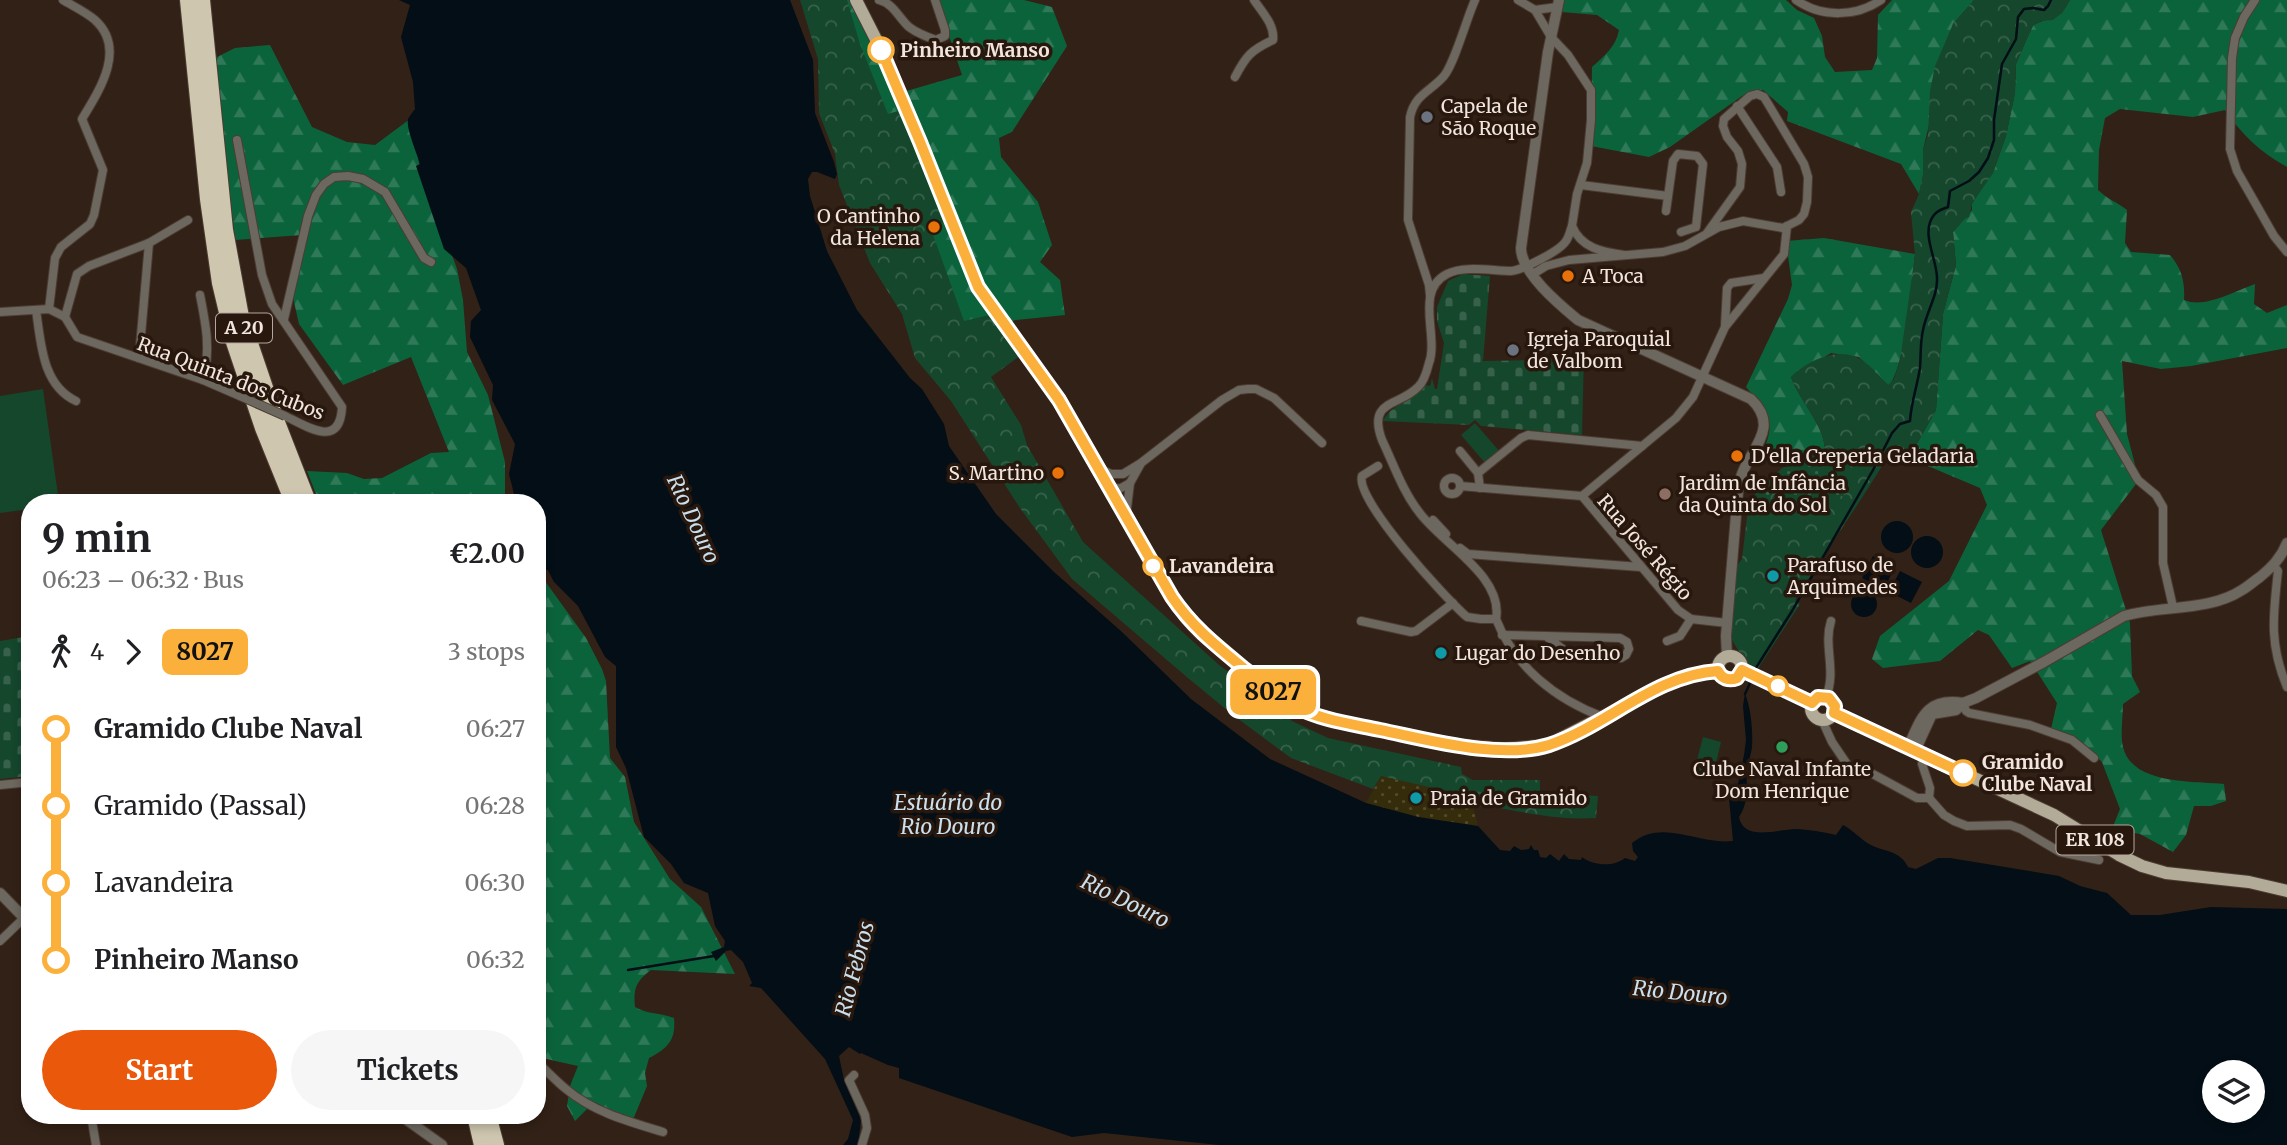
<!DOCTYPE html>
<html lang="en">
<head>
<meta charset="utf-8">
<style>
	:root { --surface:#fff; --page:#f6f6f6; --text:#202124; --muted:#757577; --accent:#ea580c }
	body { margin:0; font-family:Merriweather,serif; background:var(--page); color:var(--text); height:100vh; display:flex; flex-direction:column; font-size:26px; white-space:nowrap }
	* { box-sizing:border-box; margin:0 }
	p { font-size:23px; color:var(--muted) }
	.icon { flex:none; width:38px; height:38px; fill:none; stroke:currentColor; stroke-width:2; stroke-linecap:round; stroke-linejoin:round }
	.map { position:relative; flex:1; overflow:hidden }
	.side { position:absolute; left:21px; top:494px; width:525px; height:630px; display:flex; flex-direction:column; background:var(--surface); border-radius:28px; box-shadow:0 4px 10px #0003 }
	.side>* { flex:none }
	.badge { padding:0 14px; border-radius:10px; font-size:24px; line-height:46px }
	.tools { position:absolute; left:2202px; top:1060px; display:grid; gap:14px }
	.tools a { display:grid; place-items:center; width:63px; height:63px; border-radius:50%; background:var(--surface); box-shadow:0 4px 10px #0003; font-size:35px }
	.map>.badge { position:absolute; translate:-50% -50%; box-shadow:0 0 0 4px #fff }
	.legs { display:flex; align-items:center; gap:10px; height:77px; padding:0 21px; font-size:23px }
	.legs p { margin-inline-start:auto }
	.head { display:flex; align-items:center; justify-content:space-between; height:119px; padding:0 21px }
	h1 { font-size:38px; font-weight:700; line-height:52px }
	.button { display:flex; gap:14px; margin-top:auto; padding:14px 21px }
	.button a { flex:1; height:80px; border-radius:42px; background:var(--accent); color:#fff; font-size:28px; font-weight:700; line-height:80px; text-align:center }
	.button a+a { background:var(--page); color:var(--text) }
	ul { padding:0 21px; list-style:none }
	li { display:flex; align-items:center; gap:24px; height:77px; font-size:26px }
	li i { display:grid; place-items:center; width:10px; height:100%; margin:0 9px; background:currentColor }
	li i::after { content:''; width:18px; height:18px; margin:-9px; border:5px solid; border-radius:50%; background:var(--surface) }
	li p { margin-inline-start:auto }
	li:first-child i { background:linear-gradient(#0000 50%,currentColor 0) }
	li:last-child i { background:linear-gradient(currentColor 50%,#0000 0) }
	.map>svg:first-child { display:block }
</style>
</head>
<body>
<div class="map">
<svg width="2287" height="1145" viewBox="0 0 2287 1145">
	<defs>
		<pattern id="forest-firs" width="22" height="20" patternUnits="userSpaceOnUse" patternTransform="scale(1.75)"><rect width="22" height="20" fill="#0b633c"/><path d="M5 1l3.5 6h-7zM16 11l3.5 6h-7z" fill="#2f7958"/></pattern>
		<pattern id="sand-dots" width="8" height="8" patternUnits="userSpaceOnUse" patternTransform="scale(1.75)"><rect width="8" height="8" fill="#352c0b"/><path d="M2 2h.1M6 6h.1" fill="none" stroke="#534a2e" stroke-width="1.8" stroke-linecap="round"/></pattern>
		<pattern id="cemetery-stones" width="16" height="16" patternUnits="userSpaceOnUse" patternTransform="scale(1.75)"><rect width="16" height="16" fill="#15472d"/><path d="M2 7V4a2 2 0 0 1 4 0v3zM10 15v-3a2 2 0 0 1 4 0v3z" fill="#38614b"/></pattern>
		<pattern id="park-crowns" width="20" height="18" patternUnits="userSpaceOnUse" patternTransform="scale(1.75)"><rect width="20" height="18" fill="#15472d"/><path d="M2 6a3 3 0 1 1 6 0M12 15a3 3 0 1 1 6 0" fill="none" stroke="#38614b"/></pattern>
		<pattern id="garden-dots" width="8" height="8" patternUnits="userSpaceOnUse" patternTransform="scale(1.75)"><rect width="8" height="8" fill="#15472d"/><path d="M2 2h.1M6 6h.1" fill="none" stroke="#38614b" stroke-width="1.8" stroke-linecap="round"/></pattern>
	</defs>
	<rect width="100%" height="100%" fill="#322116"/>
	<g fill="#15472d">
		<polygon points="43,389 59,502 30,502 30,509 0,513 0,396"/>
		<polygon points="1475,423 1500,452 1486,464 1461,435"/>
		<polygon points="1703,737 1721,742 1712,780 1693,775"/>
	</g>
	<g fill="url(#forest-firs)">
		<polygon points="806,0 855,0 903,92 962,75 937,0 1024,0 1052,7 1067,46 1012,132 999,138 1001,157 1038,202 1052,245 1040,262 1060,280 1065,315 1015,320 958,355"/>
		<path d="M1564,0H1786L1797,10L1814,18L1822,36L1825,57L1835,72L1872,70L1877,58L1878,15L1892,0H1974L1953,24L1923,150V175L1919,194L1901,164L1787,121L1788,112L1763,90L1742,96L1670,147L1649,157L1591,146L1592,67C1604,56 1616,47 1619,30L1597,15L1562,12Z"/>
		<path d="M2070,0H2287V167C2260,152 2242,135 2225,110L2193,117L2120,109L2105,118L2099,150L2098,190C2107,199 2117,202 2127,210L2125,243L2131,252L2170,255C2182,269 2185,282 2184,300C2205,309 2235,291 2255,284L2254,304L2267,313L2287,305V348L2191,366L2161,369L2122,361L2127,434L2139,480L2101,530L2130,623L2132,676L2140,692L2123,704C2123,717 2120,734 2123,747C2132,785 2194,781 2224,784L2226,801L2211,806H2194L2186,835L2173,852L2140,834L2112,829L2120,809L2102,762L2077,738L2051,729L2057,703L2030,661L2012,668L1989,635L1978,630L1940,661L1883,668L1872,659L1880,636L1949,581L1987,505L1980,488L1909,458L1936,410L1943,314L1956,265L1953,232L1972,210V204L1980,190L1993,173L2006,136L2015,93L2016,64L2028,36L2033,25L2062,13Z"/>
		<polygon points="270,45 312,127 347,142 375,145 410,119 419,163 457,269 463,300 467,352 488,395 505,462 505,494 508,502 319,502 307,471 347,473 364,479 382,478 431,453 449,452 411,357 343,385 299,324 292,293 302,235 235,240 215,58 235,48"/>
		<path d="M1824,238L1915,254C1911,285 1906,364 1889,386L1859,357L1831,353L1791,377C1800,402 1823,423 1825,449C1803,460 1784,463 1760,461C1775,421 1774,419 1746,387L1788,299L1792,285L1786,241Z"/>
		<path d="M537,570L586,638L602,669L606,681L610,758L625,777L634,822L670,879L701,907L735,974L651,970C636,981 633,989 635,1007C649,1015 659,1012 674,1018C676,1040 668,1048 649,1058L645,1073L647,1086L632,1122C617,1118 608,1107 594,1102L575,1121L567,1106L570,1086L578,1066L542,1058L537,1046Z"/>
	</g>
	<polygon fill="url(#sand-dots)" points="1381,776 1459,794 1473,807 1478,826 1418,817 1366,803"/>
	<g fill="url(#cemetery-stones)">
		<path d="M1463,274L1490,276L1483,361L1533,360L1534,340H1537L1538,356L1584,354L1582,435L1481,426L1475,420L1469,425L1383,421C1392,403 1414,401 1426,385L1430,386L1432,378L1435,389H1437L1444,343L1437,321V307L1448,281Z"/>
		<polygon points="30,636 30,776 0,779 0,641"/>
	</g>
	<g fill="url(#park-crowns)">
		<path d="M800,0H847L860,44L888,114L898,111L945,221L931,229L964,321L989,315L1021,355L991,377L1021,425L1027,445L1083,542L1219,665L1261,695L1292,721L1328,738L1461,767L1462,774L1473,780H1540V793L1598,796L1596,818C1577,819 1558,818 1540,815C1517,812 1496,805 1473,807L1459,794L1381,776L1373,789L1291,758L1233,715L1188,678L1072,579L1020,508L951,401L915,358L902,314L870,263L839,185L835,154L819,113L818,59Z"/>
		<path d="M1974,0H2070L2062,13L2053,20L2041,21L2033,26L2025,43L2016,64L2015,93L2006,136L1993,173L1972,204L1969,217L1964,219L1953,232L1956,265L1943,314L1936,410L1909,458L1891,451C1861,502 1826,550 1795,600L1800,604L1757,670C1748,666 1735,647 1731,637L1737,565L1742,559L1749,500L1782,468L1825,449C1823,423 1800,402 1791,377C1806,361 1839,346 1860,359C1871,365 1880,377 1888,385L1894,379L1900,360L1915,255L1911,212L1919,194L1923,175V150L1928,134L1930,91L1935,66L1953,24Z"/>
	</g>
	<g fill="url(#garden-dots)">
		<path d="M1832,457L1834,464L1841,465L1842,473C1816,474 1776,473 1768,504H1763C1764,472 1808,462 1832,457Z"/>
		<polygon points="1842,482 1844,496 1800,499 1793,505 1784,498 1797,487"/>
	</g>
	<g fill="#030e16" fill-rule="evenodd">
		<path d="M399,0H790L813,60L815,113L834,162L837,174L835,179L817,172H812L808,179L810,196L827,251L857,310L910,378L922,389L944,424L949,446L996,514L1054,572L1122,632L1191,699L1270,759L1366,803L1418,817L1478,826L1500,850L1510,851L1514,846L1521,850L1529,849L1531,845L1534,850H1538L1540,857L1546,858L1550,854L1559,861L1564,854L1569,859L1581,860L1582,857C1594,866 1614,867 1625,858L1635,861L1638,857L1633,851L1632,843C1663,818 1698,845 1733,841L1729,798L1738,784L1744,755L1746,740L1743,706L1745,693C1751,709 1753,730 1752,747C1751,755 1748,762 1747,769C1746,786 1749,803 1739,817C1744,843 1780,828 1798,829C1811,830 1824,832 1836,835L1843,825C1853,830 1861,840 1871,845C1884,852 1900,850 1908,867L1916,869L1938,858H1950L2059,876L2080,886L2107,893L2131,915H2160L2211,907L2287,909V1145H1219L1104,1133L1072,1137L899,1078V1068L888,1065L861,1053L860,1054L849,1047L839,1056L844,1080L861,1120L858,1145H843L848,1139L853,1120L825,1059L761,988L749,986L752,983L743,962L731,950L726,951L716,961L711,952L724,947L725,941L715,926L708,893L684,883L671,864L644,837L626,768L616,747V666L605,657L578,606L554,582L537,549V502H516L509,474L515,444L492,400L493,385L470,337L471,321L481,310L466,268L444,249L416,166L420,164C417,153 406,129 408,119C409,117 414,110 415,109L413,82L401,37L410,5ZM2214,1073H2252V1111H2214Z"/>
		<circle cx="1897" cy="537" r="16"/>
		<circle cx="1927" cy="552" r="16"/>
		<polygon points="1873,556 1895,567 1884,589 1862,578"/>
		<polygon points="1900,571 1922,582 1911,603 1889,592"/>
		<circle cx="1864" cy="604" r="13"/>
	</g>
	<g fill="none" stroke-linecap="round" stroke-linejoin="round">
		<g stroke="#030e16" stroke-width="2.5">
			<polyline points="537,573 550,567"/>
			<path d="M1754,671L1792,611L1873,470L1892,433L1900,424L1910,421C1911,403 1917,387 1920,368C1921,355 1920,343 1923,330C1926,313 1938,295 1937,278C1937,259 1920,232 1934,215C1938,210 1943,209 1948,207L1950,191L1969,181L1979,172L1988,158L1994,140V120L2002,64L2016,39L2018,17L2024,9L2033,8L2044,10L2048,6L2051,0"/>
			<polyline points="1745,694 1751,681"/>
			<polyline points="628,970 714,956"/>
		</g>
		<g stroke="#4d3c32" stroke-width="10">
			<g id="minor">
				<path d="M879,0C894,4 898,17 909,27C917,33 927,37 936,40L945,36V30L935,0"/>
				<polyline points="1518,0 1535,10 1551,37 1568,55 1591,90 1591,120 1587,163 1577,194 1572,226"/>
				<path d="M1796,0C1822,18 1856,17 1881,0"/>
				<polyline points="2255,0 2244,17 2235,38 2232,58 2230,149 2237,171 2274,236 2287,252"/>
				<polyline points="1535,10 1557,7"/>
				<path d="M1235,77C1246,56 1251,50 1273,40C1275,25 1262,12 1254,0"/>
				<polyline points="1737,106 1777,167 1781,192"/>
				<path d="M237,140L262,275L272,304L342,407C340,449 308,427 285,416"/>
				<polyline points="1581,185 1668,196"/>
				<polyline points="1666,211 1673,161 1678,154 1697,156 1703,164 1696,227 1681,232"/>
				<polyline points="1533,274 1546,266 1569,260 1663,252 1685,246 1719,227 1743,221 1783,228 1799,220 1804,214 1807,202 1808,177 1804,164 1764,97 1757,94 1750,96 1724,119 1723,126 1727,137 1738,151 1742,164 1740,187 1707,233"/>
				<path d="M200,295C206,325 211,350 203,380"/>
				<path d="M1430,295L1429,285L1408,220L1410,117C1415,94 1430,92 1444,76C1455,62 1466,20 1475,0"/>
				<path d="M49,309L55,258L61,247L90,224L94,215L103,170L82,119C99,91 127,49 95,20C86,12 73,6 63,0"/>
				<path d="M36,310C41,343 42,385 76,401"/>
				<polyline points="0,312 49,309 65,317 77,337 203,380 240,396"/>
				<polyline points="65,317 77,274 89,266 149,243 188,220"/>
				<polyline points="284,319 308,216 316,195 324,184 334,177 348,176 363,179 385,192 424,258 431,262"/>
				<polyline points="1725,326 1727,288 1731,283 1764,278"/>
				<polyline points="139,358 149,243"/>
				<polyline points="2100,415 2138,480 2156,495 2163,507 2163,563 2173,607"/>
				<polyline points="1460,451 1478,473 1480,488"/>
				<path d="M1378,466L1362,476C1354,499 1447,600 1467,617L1481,619H1496C1515,667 1555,699 1603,717"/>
				<polyline points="1100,469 1111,474 1123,474 1141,463 1222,400 1239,390 1248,389 1256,389 1274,398 1322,443"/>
				<polyline points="1478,473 1521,438 1528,435 1642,446"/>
				<circle cx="1452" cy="486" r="8"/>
				<polyline points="1460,486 1582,496 1676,418 1693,397 1725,327 1784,254 1787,226"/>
				<polyline points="1109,489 1121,488 1130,483"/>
				<polyline points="1582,496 1678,610 1691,619 1727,623"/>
				<polyline points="1126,516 1130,483 1140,465"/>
				<polyline points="1433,520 1446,534"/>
				<polyline points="1460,548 1468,554 1640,567"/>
				<path d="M2274,566L2278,571C2273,616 2269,644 2287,687"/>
				<path d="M1496,619C1504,576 1441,543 1419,512C1403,492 1393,463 1382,440C1367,399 1399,407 1418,387C1424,382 1427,371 1429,363C1439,336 1414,291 1447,274C1465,265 1492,271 1511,271C1522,270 1560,251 1566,241C1569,237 1570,231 1572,226C1581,248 1602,252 1624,255"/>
				<polyline points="1361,621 1411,632 1416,631 1453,603"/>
				<polyline points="1502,635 1546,636 1570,655 1621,658 1626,655 1629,649 1627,642 1620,638 1546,636"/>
				<polyline points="1667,641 1680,636 1691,619"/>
				<path d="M1826,697C1837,671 1823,646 1831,621"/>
				<polyline points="1963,703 1966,711 1969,713 2030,725 2072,740 2094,758"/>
				<polyline points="1822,720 1832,742 1851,770 1871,773 1917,798 1929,798"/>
				<polyline points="1922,764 1930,788 1929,798 1944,815 1954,821 1967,826 2010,825 2021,829 2060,852 2099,860"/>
				<polyline points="0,785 30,782"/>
				<polyline points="0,941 24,918"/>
				<polyline points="26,1039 30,1040"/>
				<path d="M537,1062C547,1071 556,1081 566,1089C593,1112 630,1122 663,1132"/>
				<polyline points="854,1075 849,1080 865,1115 867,1128 862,1145"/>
				<polyline points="91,1115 96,1145"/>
			</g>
		</g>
		<g stroke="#4d3c32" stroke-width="12">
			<g id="tertiary">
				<path d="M1559,0L1548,52L1521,248C1521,273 1560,305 1578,320L1751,399C1780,427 1752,447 1742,474C1740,479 1739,485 1738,491L1726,636L1727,656"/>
				<path d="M1908,747C1921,720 1925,697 1963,703"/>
				<path d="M1915,751L1932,714L1956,710L1963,703L1976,698L2044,662L2124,616C2162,605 2208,612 2242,590C2249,586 2254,581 2260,577C2272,567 2281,558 2287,543"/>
				<polyline points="0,893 30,924"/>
				<polyline points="400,1115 442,1145"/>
			</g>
		</g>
		<g stroke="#4d3c32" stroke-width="14">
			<g id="primary">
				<polyline points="856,0 888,63 978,287 1059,400 1149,560 1187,619 1201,634 1267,687 1291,705 1303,711 1341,722 1448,744 1504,749 1548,745 1653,691 1685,677 1718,671"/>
				<circle cx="1730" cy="668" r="12"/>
				<polyline points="1742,670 1812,703"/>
				<circle cx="1823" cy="708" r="12"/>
				<polyline points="1834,713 2054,815 2119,855 2142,866 2166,873 2249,882 2287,891"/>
			</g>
		</g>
		<g stroke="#4d3c32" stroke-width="18">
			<g id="motorway">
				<polyline points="188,0 208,199 220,283 234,342 263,428 293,502"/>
				<polyline points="202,0 225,230 241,317 276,420 308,502"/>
				<polyline points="475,1115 482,1145"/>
				<polyline points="488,1115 496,1145"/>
			</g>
		</g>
		<use href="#minor" stroke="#6c685f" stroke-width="8"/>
		<use href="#tertiary" stroke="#6c685f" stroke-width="10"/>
		<use href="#primary" stroke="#b2ab98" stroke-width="12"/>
		<use href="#motorway" stroke="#cec6af" stroke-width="16"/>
		<g stroke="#4d3c32" stroke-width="10" stroke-linecap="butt">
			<polyline id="minor-bridge" points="240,396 285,416"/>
		</g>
		<use href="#minor-bridge" stroke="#6c685f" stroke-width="8"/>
	</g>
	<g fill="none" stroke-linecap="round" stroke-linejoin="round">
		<g stroke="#fff" stroke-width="16">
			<path id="line-1" d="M881,50L920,142L978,287L1059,400L1172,597C1193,628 1218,647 1247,671C1262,683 1277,697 1294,706C1320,720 1352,724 1380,730C1429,740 1500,760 1549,745C1607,726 1654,675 1718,671C1722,679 1729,681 1737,678L1742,670L1812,703L1818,697L1829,698L1835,706L1834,713L1963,773"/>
		</g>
		<use href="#line-1" stroke="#fbb03b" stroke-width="10"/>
	</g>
	<g fill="#fff" stroke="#fbb03b" stroke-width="3.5">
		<circle cx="881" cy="50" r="12"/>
		<circle cx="1153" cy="566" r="9"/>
		<circle cx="1778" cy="686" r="9"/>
		<circle cx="1963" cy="773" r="12"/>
	</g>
	<g fill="#6b7280" stroke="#28170d" stroke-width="2.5">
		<circle cx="1427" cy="117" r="7"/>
		<circle cx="1513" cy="350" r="7"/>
	</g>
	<g fill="#e8710a" stroke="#28170d" stroke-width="2.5">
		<circle cx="934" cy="227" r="7"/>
		<circle cx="1568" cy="276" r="7"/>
		<circle cx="1737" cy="456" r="7"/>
		<circle cx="1058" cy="473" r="7"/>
	</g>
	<circle fill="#8d6e63" stroke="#28170d" stroke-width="2.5" cx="1665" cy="494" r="7"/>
	<g fill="#0f9aa8" stroke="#28170d" stroke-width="2.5">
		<circle cx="1773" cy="576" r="7"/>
		<circle cx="1441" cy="653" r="7"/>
		<circle cx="1416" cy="798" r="7"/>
	</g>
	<circle fill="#2e9e5b" stroke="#28170d" stroke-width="2.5" cx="1782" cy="747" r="7"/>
	<g text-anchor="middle" stroke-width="7" stroke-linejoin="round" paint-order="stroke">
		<g fill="#28170d" stroke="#b5a79f" stroke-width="2">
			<rect x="216" y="313.5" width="56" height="29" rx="5"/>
			<rect x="2056.5" y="825.5" width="77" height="29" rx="5"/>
		</g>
		<g font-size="18" font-weight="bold" fill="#f1e5de">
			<text x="244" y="334">A 20</text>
			<text x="2095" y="846">ER 108</text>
		</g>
		<g font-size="19" font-weight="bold" fill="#f1e5de" stroke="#28170d" text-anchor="start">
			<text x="900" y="57">Pinheiro Manso</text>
			<text x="1169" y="573">Lavandeira</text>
			<text x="1982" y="769">Gramido<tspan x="1982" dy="22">Clube Naval</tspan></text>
		</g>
		<g font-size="19" fill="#f1e5de" stroke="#28170d" text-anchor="start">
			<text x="1441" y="113">Capela de<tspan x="1441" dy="22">São Roque</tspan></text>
			<text x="920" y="223" text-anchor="end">O Cantinho<tspan x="920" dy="22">da Helena</tspan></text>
			<text x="1582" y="283">A Toca</text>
			<text x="1527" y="346">Igreja Paroquial<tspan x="1527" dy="22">de Valbom</tspan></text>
			<text x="1751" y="463">D'ella Creperia Geladaria</text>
			<text x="1044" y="480" text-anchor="end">S. Martino</text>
			<text x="1679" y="490">Jardim de Infância<tspan x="1679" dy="22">da Quinta do Sol</tspan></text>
			<text x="1787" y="572">Parafuso de<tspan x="1787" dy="22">Arquimedes</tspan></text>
			<text x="1455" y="660">Lugar do Desenho</text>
			<text x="1782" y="776" text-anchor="middle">Clube Naval Infante<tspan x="1782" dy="22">Dom Henrique</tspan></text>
			<text x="1430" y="805">Praia de Gramido</text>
		</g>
		<g font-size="19" fill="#f1e5de" stroke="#28170d">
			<text transform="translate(231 378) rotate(21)" y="7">Rua Quinta dos Cubos</text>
			<text transform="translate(1645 547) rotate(49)" y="7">Rua José Régio</text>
		</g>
		<g font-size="21" font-style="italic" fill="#cae0ef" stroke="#28170d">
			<text transform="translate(693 519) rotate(65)" y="7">Rio Douro</text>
			<text x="948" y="810">Estuário do<tspan x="948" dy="24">Rio Douro</tspan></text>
			<text transform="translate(1125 901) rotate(26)" y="7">Rio Douro</text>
			<text transform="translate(855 969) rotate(-75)" y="7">Rio Febros</text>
			<text transform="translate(1680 993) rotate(6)" y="7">Rio Douro</text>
		</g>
	</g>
</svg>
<div class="tools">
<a><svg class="icon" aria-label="layers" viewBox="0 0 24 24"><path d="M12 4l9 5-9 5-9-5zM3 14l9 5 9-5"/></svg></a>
</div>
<b class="badge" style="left:1273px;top:692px;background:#fbb03b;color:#111">8027</b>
<section class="side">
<div class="head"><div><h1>9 min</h1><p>06:23 – 06:32 · Bus</p></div><b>€2.00</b></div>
<div class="legs"><svg class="icon" aria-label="walk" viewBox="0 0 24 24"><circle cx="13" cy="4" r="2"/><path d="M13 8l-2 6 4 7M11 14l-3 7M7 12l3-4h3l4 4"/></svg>4<svg class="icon" aria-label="forward" viewBox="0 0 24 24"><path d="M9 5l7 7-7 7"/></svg><b class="badge" style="background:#fbb03b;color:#111">8027</b><p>3 stops</p></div>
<ul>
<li><i style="color:#fbb03b"></i><b>Gramido Clube Naval</b><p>06:27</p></li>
<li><i style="color:#fbb03b"></i><span>Gramido (Passal)</span><p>06:28</p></li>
<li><i style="color:#fbb03b"></i><span>Lavandeira</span><p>06:30</p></li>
<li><i style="color:#fbb03b"></i><b>Pinheiro Manso</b><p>06:32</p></li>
</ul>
<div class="button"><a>Start</a><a>Tickets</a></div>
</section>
</div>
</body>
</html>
